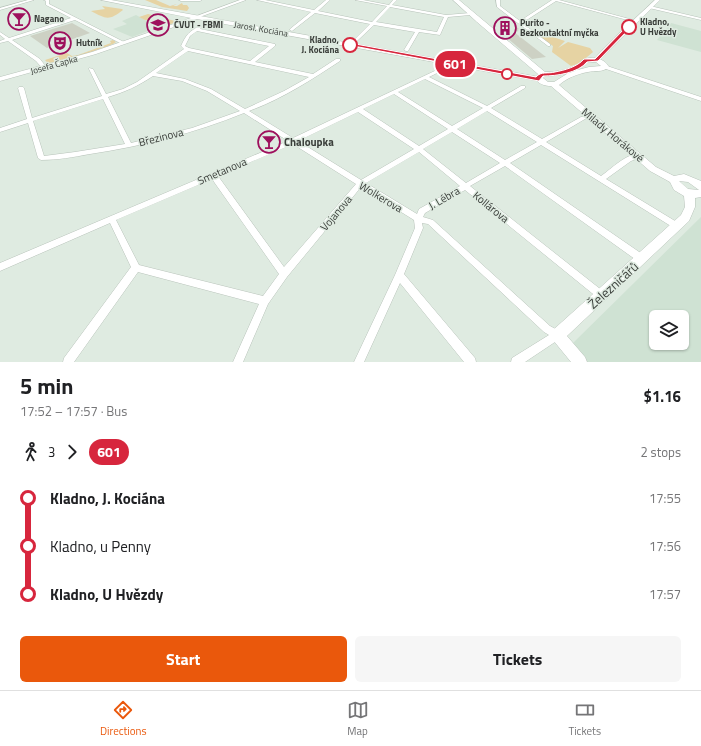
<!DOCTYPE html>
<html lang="en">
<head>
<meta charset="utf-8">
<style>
	:root { --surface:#fff; --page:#f6f6f6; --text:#202124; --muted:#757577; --line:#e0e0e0; --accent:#ea580c }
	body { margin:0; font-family:"Titillium Web",sans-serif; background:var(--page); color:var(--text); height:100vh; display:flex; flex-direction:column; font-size:15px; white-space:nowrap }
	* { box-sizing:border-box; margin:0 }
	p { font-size:13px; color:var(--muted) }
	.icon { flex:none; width:22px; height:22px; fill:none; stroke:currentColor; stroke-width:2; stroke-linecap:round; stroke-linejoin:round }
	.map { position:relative; height:362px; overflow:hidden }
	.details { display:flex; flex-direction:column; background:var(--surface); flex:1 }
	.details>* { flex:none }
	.badge { padding:0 8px; border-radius:13px; font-size:14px; line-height:26px }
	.controls { position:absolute; left:649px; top:310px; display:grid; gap:8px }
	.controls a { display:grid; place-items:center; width:40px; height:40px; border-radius:6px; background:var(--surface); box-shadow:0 1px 3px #0004; font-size:20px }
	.map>.badge { position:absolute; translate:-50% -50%; box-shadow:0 0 0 2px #fff }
	.legs { display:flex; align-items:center; gap:6px; height:44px; padding:0 20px; font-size:13px }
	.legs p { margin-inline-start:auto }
	.summary { display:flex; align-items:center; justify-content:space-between; height:68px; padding:0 20px }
	h1 { font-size:22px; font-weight:700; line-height:30px }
	.primary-button { display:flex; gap:8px; margin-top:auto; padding:8px 20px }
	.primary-button a { flex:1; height:46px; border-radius:6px; background:var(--accent); color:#fff; font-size:16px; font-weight:700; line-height:46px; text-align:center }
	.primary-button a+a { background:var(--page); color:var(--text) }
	ul { padding:0 20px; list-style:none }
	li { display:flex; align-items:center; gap:14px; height:48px; font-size:15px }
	li i { display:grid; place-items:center; width:6px; height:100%; margin:0 5px; background:currentColor }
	li i::after { content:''; width:10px; height:10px; margin:-5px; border:3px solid; border-radius:50%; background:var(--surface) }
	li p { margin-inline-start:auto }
	li:first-child i { background:linear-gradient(#0000 50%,currentColor 0) }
	li:last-child i { background:linear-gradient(currentColor 50%,#0000 0) }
	.menu { display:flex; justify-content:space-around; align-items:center; height:56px; border-top:1px solid var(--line); background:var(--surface); font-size:11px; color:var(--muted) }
	.menu a { display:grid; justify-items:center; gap:2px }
	.menu .current { color:var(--accent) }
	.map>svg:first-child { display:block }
</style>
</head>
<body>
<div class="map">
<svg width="701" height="362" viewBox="0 0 701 362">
	<rect width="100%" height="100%" fill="#dfebe1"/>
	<g fill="#cfe2d3" fill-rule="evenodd">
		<polygon points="136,15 145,20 167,24 132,37 113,29 127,24 122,21"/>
		<polygon points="671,23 701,31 701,52 657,40"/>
		<path d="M701,217V362H584L571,345ZM656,317H682V343H656Z"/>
	</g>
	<g fill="#e6d3a3">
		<polygon points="145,0 156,0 170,6 177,4 173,6 177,6 182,3 183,5 187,5 189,8 187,11 162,7"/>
		<path d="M102,6L122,9L123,10C109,21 106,19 91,11L105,9Z"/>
		<polygon points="148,14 175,21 176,22 163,27 161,26 168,23 145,20 139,17"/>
		<polygon points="529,29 565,41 558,48 568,42 590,48 593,52 580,63 571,66 552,52 553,46"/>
		<path d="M113,40L116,42L113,44C104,48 58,64 50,63C47,63 47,62 45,60L67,53L72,56L78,55L111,43L110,41Z"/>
	</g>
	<g fill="#cdd1c4">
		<polygon points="72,23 90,33 47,48 30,36"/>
		<polygon points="513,24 519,29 517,30 519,31 514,32 546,57 532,59 493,26"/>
	</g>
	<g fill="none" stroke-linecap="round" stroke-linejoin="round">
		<g stroke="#b8c3ba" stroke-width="1">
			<g id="minor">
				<polygon points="28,0 34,0 0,10 0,8"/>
				<polygon points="44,0 49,0 49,4 126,43 122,44 75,20 12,40 40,59 47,68 45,69 43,69 36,61 8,41 0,43 0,41 5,39 0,35 0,32 9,38 71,18 46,5 46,1"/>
				<polygon points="179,0 202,0 200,1 181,1"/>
				<polygon points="240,0 246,0 197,18 194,17"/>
				<path d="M257,0H265L314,10L326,0H330L318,11L372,22L387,6L355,0H363L389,5L393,0H397L392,5L446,15L470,13L472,14L470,15L448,17L440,35L419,32L408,51H406L404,50L415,32L374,25L356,42H354V40L370,24L315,13L292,31L290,30V29L311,12ZM390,7L444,17L437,32L376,22Z"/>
				<polygon points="496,0 500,0 500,6 520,21 552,0 559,0 637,21 635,22 556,1 522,23 550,44 550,46 548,46 497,7"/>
				<polygon points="650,6 701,18 701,20 649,8 648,7"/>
				<path d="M200,26L202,27L200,29L275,44V46L255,62L313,74L336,59H340V61C311,80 282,99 249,111L293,138L441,68L443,69V70L429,77L487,106L521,86H525V88L491,108L542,139L581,117L592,115V117L585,119L546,142L601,176C611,169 627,153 639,154L640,156L639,158L631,161L606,179L680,224L681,226L680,228L677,229L674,228L541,145L510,163L645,256L646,259L645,262L642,263L639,262L505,166L470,186L604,292L606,295L604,298L601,299L598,298L465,190L425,213L423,217L433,220L550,326L561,332L563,335L561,338L525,362H511L512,358L549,335L544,332L428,224L422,223L423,228L404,274L475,358L476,362H464L400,283L364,362H354L395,275L415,228L414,220L361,187L287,277L268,304L243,362H233L259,304L138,272L74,362H63L64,358L131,267L110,223L0,271V263L288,141L244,113C195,133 143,146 90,154C74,157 57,160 41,160L38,158L28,123L0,132V128L27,119L18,88L19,87H23L24,88L32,118L102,96L89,69V68L93,69L106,94L123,89L137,82L184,49L181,46C186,35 189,31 200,26ZM197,31L269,46L250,61L189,48L185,46L190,36ZM188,51L309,77L284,91L245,109L211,89L185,79L156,73ZM153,76L182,81L207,91L240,111L192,128L131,143L108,97C125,92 138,86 153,76ZM425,79L483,108L452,126L398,92ZM394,94L448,129L419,146L363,109ZM103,99L125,144L75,152L44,156L33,121ZM487,111L537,142L505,160L457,129ZM358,112L414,149L361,180L298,141ZM452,132L500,163L466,183L423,149ZM293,144L356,184L284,267L218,176ZM419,152L460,186L419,209L417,214L366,183ZM212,179L279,274L263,296L139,265L116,220Z"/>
				<polygon points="603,66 607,66 701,97 701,101 603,68"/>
			</g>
		</g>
		<g stroke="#b8c3ba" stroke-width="1">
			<g id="tertiary">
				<polygon points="101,0 111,0 539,77 542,79 539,81 197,19 96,54 0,81 0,77 92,52 191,18"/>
				<polygon points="655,0 660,0 598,61 594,61 594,59 613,39"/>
			</g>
		</g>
		<g stroke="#b8c3ba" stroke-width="1">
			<path id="secondary" d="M453,0H459L545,72C555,72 576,70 582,60C592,56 603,57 609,67C602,73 595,70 588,72C577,74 567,78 559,85L656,167L674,176L684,174L701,181V197L695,198V207L689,221L567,336L585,357L587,362H571L553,340L551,335L553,330L681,215L685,207L684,196L674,190L670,182L650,171L551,86C545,86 537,84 535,77L538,74L477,22ZM588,62H596L601,66L589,67L570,72L554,82H548L543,78L545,76C558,76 580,73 588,62ZM679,181L688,182L699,190L688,189Z"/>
		</g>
		<use href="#minor" fill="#fff" fill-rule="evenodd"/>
		<use href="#tertiary" fill="#fff" fill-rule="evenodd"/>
		<use href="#secondary" fill="#fff" fill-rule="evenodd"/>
	</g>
	<path fill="#d7263d" stroke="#fff" d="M627,26L631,27L598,61L587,62C578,73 557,76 543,76L539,81L348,45L350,43L536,77C541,71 548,74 555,72C565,70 577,67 584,59H595Z"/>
	<defs>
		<g id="bar-ring" transform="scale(1.15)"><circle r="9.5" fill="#dfebe1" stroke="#9e105d" stroke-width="1.5"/><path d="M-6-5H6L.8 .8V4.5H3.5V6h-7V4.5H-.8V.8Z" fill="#9e105d"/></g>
		<g id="university-ring" transform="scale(1.15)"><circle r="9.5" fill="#dfebe1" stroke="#9e105d" stroke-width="1.5"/><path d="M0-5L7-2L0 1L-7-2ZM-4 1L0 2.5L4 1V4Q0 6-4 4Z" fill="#9e105d"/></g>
		<g id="building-ring" transform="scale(1.15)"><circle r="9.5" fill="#dfebe1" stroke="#9e105d" stroke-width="1.5"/><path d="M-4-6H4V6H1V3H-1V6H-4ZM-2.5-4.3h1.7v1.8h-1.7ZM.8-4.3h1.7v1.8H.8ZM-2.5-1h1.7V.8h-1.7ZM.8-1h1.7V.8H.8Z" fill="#9e105d"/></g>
		<g id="theatre-ring" transform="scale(1.15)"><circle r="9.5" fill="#dfebe1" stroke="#9e105d" stroke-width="1.5"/><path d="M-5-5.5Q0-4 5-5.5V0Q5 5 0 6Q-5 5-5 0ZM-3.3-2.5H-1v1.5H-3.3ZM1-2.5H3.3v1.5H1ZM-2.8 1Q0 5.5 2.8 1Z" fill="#9e105d"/></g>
	</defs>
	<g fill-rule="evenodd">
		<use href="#bar-ring" x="19" y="19"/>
		<use href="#university-ring" x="158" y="25"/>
		<use href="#building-ring" x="505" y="28"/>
		<use href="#theatre-ring" x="60" y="43"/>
		<use href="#bar-ring" x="269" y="142"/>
	</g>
	<g fill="#fff" stroke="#d7263d" stroke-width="2">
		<circle cx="629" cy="27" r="7"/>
		<circle cx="350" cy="45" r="7"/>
		<circle cx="507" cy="74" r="5"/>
	</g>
	<g text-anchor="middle" stroke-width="3" stroke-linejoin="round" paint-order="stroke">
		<g font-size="9" font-weight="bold" fill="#3a3e3a" stroke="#dfebe1" text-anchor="start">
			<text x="34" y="22">Nagano</text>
			<text x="520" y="26">Purito -<tspan x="520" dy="10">Bezkontaktní myčka</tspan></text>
			<text x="174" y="28">ČVUT - FBMI</text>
			<text x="76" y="46">Hutník</text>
		</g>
		<g font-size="9" font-weight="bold" fill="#3a3e3a" stroke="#dfebe1" text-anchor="start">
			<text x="640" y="25">Kladno,<tspan x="640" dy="10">U Hvězdy</tspan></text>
			<text x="339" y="43" text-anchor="end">Kladno,<tspan x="339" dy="10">J. Kociána</tspan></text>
		</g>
		<g font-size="9" fill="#3a3e3a" stroke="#dfebe1">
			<text transform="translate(261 29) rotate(10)" y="3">Jarosl. Kociána</text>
			<text transform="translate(54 65) rotate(-16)" y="3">Josefa Čapka</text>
		</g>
		<g font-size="11" fill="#3a3e3a" stroke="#dfebe1">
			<text transform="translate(613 135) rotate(40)" y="4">Milady Horákové</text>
			<text transform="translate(161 137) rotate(-14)" y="4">Březinova</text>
			<text transform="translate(222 171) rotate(-23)" y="4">Smetanova</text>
			<text transform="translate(381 197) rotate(31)" y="4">Wolkerova</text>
			<text transform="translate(444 198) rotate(-30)" y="4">J. Lébra</text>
			<text transform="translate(491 207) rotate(39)" y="4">Kollárova</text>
			<text transform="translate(336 213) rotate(-50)" y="4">Vojanova</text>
		</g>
		<g font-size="11" font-weight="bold" fill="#3a3e3a" stroke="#dfebe1" text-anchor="start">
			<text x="284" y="146">Chaloupka</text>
		</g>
		<g font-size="13" fill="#3a3e3a" stroke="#dfebe1">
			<text transform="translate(613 285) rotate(-42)" y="5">Železničářů</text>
		</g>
	</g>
</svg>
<div class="controls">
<a><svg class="icon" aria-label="layers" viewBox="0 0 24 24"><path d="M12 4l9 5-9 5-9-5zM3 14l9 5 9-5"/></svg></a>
</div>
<b class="badge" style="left:455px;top:64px;background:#d7263d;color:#fff">601</b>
</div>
<section class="details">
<div class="summary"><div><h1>5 min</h1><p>17:52 – 17:57 · Bus</p></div><b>$1.16</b></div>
<div class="legs"><svg class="icon" aria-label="walk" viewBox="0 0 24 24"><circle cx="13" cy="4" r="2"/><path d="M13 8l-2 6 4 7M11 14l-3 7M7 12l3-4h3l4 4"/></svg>3<svg class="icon" aria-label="forward" viewBox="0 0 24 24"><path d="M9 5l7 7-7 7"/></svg><b class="badge" style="background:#d7263d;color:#fff">601</b><p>2 stops</p></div>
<ul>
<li><i style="color:#d7263d"></i><b>Kladno, J. Kociána</b><p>17:55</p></li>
<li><i style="color:#d7263d"></i><span>Kladno, u Penny</span><p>17:56</p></li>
<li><i style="color:#d7263d"></i><b>Kladno, U Hvězdy</b><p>17:57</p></li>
</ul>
<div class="primary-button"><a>Start</a><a>Tickets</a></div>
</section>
<nav class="menu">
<a class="current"><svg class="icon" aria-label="directions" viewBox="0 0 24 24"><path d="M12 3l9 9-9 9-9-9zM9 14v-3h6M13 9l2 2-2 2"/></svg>Directions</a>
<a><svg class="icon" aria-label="map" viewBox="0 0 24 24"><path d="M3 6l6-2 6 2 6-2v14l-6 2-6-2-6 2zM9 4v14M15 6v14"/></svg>Map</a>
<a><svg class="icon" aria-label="tickets" viewBox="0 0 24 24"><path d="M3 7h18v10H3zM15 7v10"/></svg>Tickets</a>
</nav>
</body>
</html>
